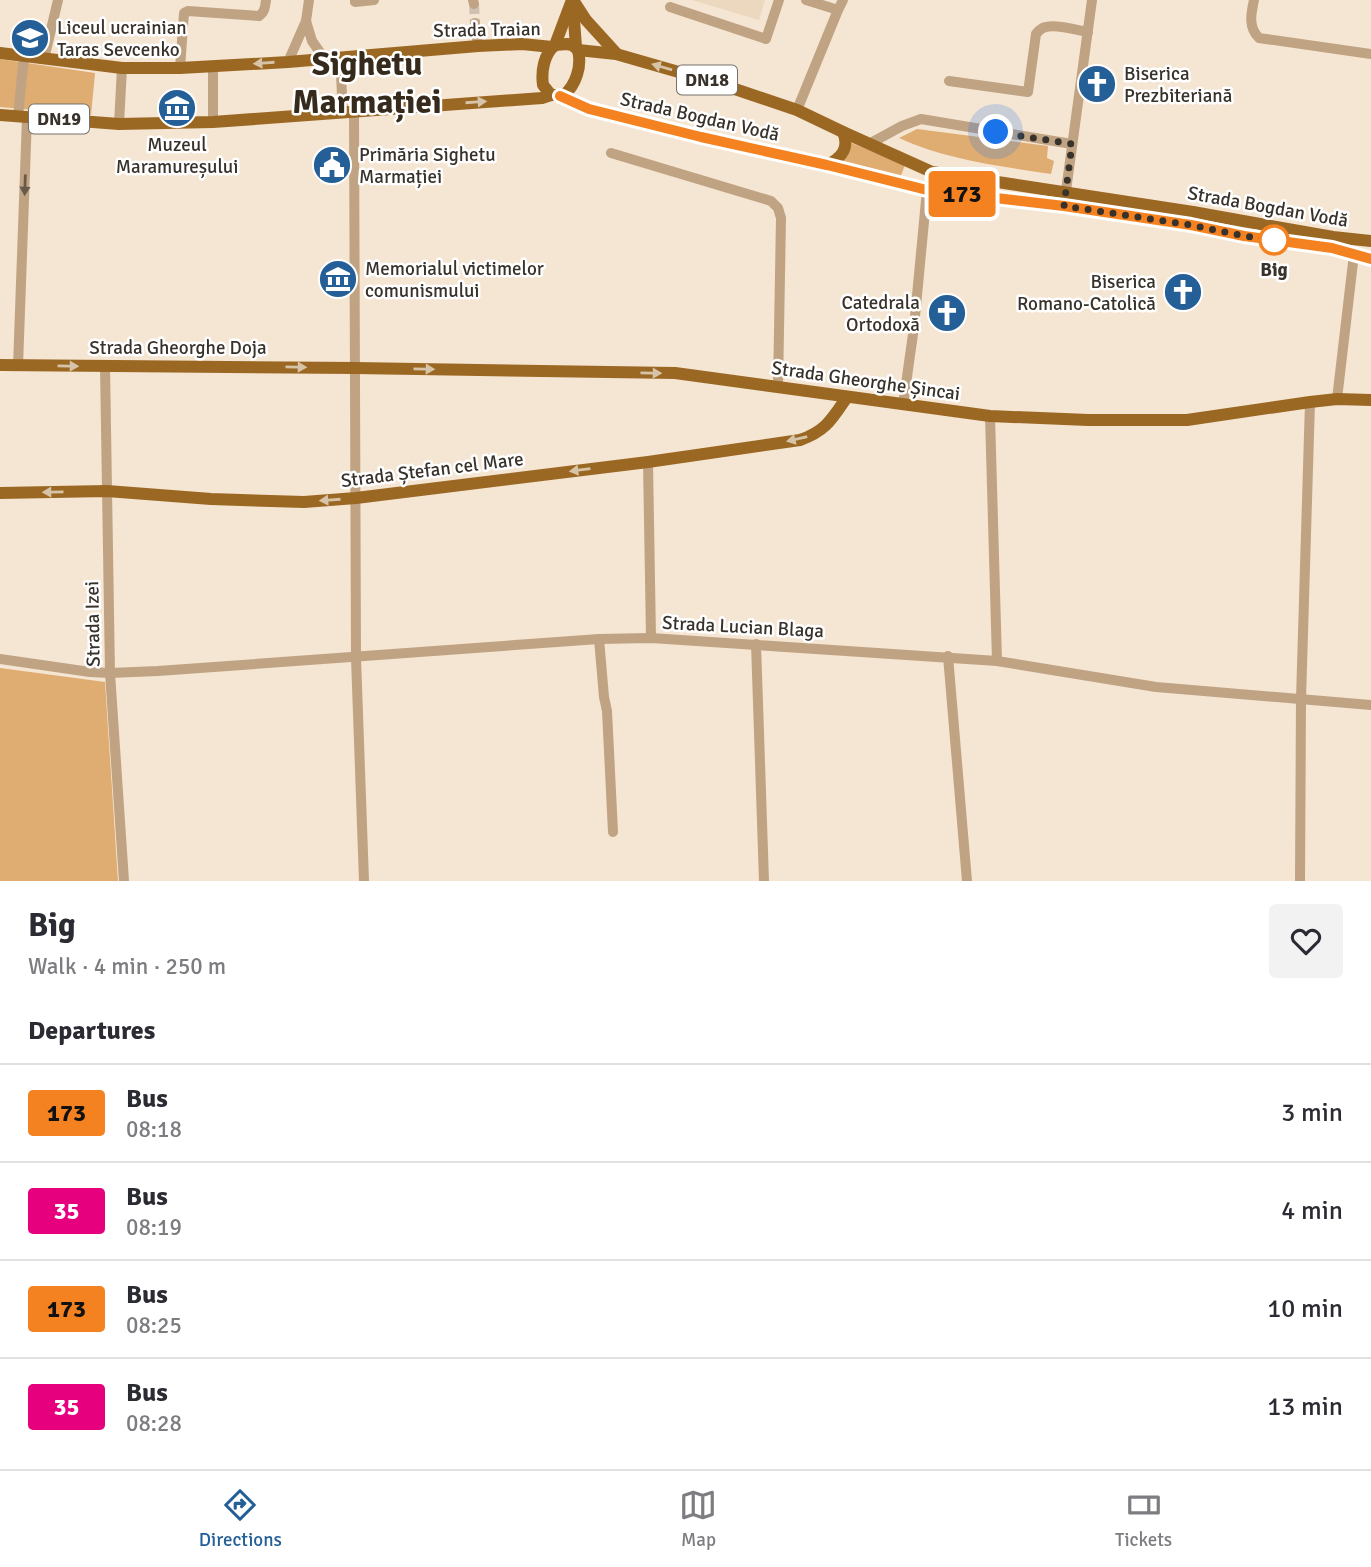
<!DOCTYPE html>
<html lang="en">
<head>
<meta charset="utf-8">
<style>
	:root { --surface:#fff; --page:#f2f2f3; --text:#2b2b33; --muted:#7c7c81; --line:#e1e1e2; --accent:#246097 }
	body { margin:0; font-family:Signika,sans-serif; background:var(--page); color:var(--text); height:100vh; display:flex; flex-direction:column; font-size:26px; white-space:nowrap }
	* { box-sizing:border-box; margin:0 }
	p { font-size:23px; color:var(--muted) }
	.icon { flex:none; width:38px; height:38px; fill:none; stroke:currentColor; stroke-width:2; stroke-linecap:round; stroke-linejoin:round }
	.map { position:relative; height:881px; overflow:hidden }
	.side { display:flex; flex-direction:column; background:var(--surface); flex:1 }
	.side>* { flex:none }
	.badge { padding:0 14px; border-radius:5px; font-size:24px; line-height:46px }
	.you { position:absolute; width:35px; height:35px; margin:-18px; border:5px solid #fff; border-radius:50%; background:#1a73e8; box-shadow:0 0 0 10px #1a73e833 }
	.map>.badge { position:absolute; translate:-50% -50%; box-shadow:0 0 0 4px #fff }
	h2 { padding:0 28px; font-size:26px; line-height:63px }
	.round { display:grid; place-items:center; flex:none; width:74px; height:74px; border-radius:7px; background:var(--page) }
	.summary { display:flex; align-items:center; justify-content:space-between; height:119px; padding:0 28px }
	h1 { font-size:33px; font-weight:800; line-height:52px }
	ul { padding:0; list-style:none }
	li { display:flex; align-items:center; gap:21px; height:98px; padding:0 28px; border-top:2px solid var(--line) }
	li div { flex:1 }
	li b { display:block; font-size:26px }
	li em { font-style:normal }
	li .badge { min-width:77px; font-weight:700; text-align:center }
	.dock { display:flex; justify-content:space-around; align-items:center; height:98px; border-top:2px solid var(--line); background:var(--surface); font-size:19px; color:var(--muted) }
	.dock a { display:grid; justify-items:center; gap:4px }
	.dock .active { color:var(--accent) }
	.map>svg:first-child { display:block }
</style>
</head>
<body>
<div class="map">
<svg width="1371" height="881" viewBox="0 0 1371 881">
	<rect width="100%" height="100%" fill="#f5e5d3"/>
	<polygon fill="#ecd7bf" points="692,0 765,0 759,20"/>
	<g fill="#dfac71">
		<polygon points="0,59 95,73 91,115 0,107"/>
		<path d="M917,129L1048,146L1047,158L1054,161L1051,174C1000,166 946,160 899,138Z"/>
		<polygon points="849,142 905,165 900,178 842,164"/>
		<polygon points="0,668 105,682 118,881 0,881"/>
	</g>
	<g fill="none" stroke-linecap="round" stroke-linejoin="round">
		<polyline stroke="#cfc1b1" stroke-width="10" stroke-dasharray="10 5" stroke-linecap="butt" points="474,4 475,23"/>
		<g stroke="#c0a383" stroke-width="10">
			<polyline points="355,0 355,2 374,0"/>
			<polyline points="473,0 474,4"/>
			<polyline points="806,0 838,10"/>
			<path d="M1254,0C1251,14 1248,27 1259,38L1371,54"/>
			<polyline points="670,7 766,39 779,0"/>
			<polyline points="306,21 312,41 324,58"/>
			<polyline points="475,23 478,46"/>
			<polyline points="340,57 343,113"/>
			<polyline points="44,59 58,0"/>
			<polyline points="288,62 306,21 309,0"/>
			<polyline points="213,67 213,122"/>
			<path d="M180,68L184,13L188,11L259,16C265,12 265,7 266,0"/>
			<path d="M949,81L1028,92L1036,34C1039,30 1041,28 1046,27C1056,24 1077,30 1088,32"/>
			<polyline points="797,110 838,10 843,0"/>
			<polyline points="354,112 356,658 364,881"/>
			<polyline points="18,116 24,56"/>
			<polyline points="119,124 122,68"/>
			<polyline points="869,144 902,126 921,119 1072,144"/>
			<polyline points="611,153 771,201 778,208 781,218 778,387"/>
			<polyline points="1065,198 1092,0"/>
			<polyline points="18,366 27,117"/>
			<polyline points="105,366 110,673 124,881"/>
			<polyline points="1337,399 1354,254"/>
			<polyline points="903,405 914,327 927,190 932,172"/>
			<polyline points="990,416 997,661"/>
			<polyline points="648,462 651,638"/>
			<polyline points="599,639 604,697 607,711 613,832"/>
			<polyline points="756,644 764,881"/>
			<polyline points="948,656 967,881"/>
			<polyline points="0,659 90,672 110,673 158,671 599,639 651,638 997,661 1156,687 1371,705"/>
			<polyline points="1300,881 1301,699 1310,402"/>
		</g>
		<g stroke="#9b6823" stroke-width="12">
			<path d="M572,0L555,45C544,54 541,71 543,85L551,95H564C576,85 582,66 578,50"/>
			<polyline points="573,0 586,20 616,53"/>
			<polyline points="573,6 576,47"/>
			<polyline points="555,45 567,44 572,45 578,50 616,54 717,83 797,110 843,132 932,172 1193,212 1333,237 1371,241"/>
			<polyline points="0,53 122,68 180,68 288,62 478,46 522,44 552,47"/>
			<polyline points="560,96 589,109 701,137 827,165 927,190 1064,207 1191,225 1243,236 1332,248 1371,259"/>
			<polyline points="0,115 119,124 213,122 542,98 551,95"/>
			<path d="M827,165C841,158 850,149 843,132"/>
			<polyline points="0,365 355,368 675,373 990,416 1088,420 1187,420 1310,402 1337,399 1371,400"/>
			<path d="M0,493L107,491L211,499L304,502L356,498L648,462L800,440C826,431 832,419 847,397"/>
		</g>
	</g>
	<defs><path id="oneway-solid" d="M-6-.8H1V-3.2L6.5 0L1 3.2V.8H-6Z" transform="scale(1.75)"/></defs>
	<g fill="#d7c3a7">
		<use href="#oneway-solid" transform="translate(264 63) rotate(176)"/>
		<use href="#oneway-solid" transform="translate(662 67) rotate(-164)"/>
		<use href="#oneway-solid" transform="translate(476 102) rotate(-4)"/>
		<use href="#oneway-solid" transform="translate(68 366) rotate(1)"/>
		<use href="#oneway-solid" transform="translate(296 367) rotate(1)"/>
		<use href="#oneway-solid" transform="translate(424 369) rotate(1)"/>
		<use href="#oneway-solid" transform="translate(651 373) rotate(1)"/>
		<use href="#oneway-solid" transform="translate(797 439) rotate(167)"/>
		<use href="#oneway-solid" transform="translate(580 470) rotate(173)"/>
		<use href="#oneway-solid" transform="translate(53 492) rotate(179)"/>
		<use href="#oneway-solid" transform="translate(330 500) rotate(176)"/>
	</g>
	<use fill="#685a4a" href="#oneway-solid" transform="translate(25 185) rotate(92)"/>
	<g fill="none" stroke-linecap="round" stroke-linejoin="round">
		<g stroke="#fff" stroke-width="16">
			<polyline id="line" points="560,96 589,109 701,137 827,165 927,190 1064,206 1191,225 1244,236 1332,248 1371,259"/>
		</g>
		<use href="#line" stroke="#f58220" stroke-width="10"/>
		<polyline stroke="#38322b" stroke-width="7" stroke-dasharray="0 12.6" points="996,132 1072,144 1064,206 1191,225 1244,236 1274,240"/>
	</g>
	<defs>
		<g id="university-disc" transform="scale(2.0125)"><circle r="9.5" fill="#246097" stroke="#fff"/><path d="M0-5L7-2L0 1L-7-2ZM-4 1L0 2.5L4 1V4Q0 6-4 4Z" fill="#fff"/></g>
		<g id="church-disc" transform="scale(2.0125)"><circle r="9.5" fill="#246097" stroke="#fff"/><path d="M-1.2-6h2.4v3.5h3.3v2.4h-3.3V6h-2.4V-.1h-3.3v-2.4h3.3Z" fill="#fff"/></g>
		<g id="museum-disc" transform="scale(2.0125)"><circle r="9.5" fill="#246097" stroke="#fff"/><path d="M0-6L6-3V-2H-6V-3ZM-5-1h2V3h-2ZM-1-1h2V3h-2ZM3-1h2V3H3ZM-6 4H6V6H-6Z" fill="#fff"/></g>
		<g id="civic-disc" transform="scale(2.0125)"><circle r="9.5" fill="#246097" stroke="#fff"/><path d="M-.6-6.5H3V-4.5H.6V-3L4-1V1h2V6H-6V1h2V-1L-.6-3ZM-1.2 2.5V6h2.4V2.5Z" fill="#fff"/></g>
	</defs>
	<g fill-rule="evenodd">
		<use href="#university-disc" x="30" y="38"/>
		<use href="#church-disc" x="1097" y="84"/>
		<use href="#museum-disc" x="177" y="108"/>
		<use href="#civic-disc" x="332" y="165"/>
		<use href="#museum-disc" x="338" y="279"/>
		<use href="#church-disc" x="1183" y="292"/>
		<use href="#church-disc" x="947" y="313"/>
	</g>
	<circle fill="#fff" stroke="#f58220" stroke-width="3.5" cx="1274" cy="240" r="14"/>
	<g text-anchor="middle" stroke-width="5" stroke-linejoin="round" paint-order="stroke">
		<g fill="#fff" stroke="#74706b" stroke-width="2">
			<rect x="677" y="65.5" width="60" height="29" rx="5"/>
			<rect x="29" y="104.5" width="60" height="29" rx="5"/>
		</g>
		<g font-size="18" font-weight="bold" fill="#38322b">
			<text x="707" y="86">DN18</text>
			<text x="59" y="125">DN19</text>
		</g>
		<g font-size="19" fill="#38322b" stroke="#fff" text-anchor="start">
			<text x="57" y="34">Liceul ucrainian<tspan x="57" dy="22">Taras Sevcenko</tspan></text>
			<text x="1124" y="80">Biserica<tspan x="1124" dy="22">Prezbiteriană</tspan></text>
			<text x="177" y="151" text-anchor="middle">Muzeul<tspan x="177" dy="22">Maramureșului</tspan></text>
			<text x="359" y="161">Primăria Sighetu<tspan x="359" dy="22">Marmației</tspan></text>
			<text x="365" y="275">Memorialul victimelor<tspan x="365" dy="22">comunismului</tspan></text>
			<text x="1156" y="288" text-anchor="end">Biserica<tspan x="1156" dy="22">Romano-Catolică</tspan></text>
			<text x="920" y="309" text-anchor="end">Catedrala<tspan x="920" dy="22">Ortodoxă</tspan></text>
		</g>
		<g font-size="19" fill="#38322b" stroke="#fff">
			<text transform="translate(487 29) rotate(-1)" y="7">Strada Traian</text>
			<text transform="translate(700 116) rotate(13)" y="7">Strada Bogdan Vodă</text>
			<text transform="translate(1268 206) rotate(10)" y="7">Strada Bogdan Vodă</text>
			<text x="178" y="354">Strada Gheorghe Doja</text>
			<text transform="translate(866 380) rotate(8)" y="7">Strada Gheorghe Șincai</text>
			<text transform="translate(432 469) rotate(-7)" y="7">Strada Ștefan cel Mare</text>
			<text transform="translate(92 624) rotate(-91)" y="7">Strada Izei</text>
			<text transform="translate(743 626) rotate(3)" y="7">Strada Lucian Blaga</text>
		</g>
		<g font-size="19" font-weight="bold" fill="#38322b" stroke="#fff">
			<text x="1274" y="276">Big</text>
		</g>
		<g font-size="33" font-weight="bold" fill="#362a1c" stroke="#fff">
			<text x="367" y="75">Sighetu<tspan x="367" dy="38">Marmației</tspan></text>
		</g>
	</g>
</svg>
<div class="you" style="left:996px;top:132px"></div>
<b class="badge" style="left:962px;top:194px;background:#f58220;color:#111">173</b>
</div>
<section class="side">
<div class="summary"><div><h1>Big</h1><p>Walk · 4 min · 250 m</p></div><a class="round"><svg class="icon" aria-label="heart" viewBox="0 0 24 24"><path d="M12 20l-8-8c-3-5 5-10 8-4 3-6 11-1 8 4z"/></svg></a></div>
<h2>Departures</h2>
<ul>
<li><span class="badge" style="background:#f58220;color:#111">173</span><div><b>Bus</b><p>08:18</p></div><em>3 min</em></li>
<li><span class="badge" style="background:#e6007e;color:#fff">35</span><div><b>Bus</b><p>08:19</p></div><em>4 min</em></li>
<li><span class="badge" style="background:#f58220;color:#111">173</span><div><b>Bus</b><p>08:25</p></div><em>10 min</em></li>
<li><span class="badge" style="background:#e6007e;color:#fff">35</span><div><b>Bus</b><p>08:28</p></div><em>13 min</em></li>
</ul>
</section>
<nav class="dock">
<a class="active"><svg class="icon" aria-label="directions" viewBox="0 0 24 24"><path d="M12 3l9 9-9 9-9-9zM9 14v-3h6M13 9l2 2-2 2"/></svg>Directions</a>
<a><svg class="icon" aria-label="map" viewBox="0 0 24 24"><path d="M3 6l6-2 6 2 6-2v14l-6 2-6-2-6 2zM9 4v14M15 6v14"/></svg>Map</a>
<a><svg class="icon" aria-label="tickets" viewBox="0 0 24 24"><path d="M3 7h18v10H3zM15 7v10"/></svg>Tickets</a>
</nav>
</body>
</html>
